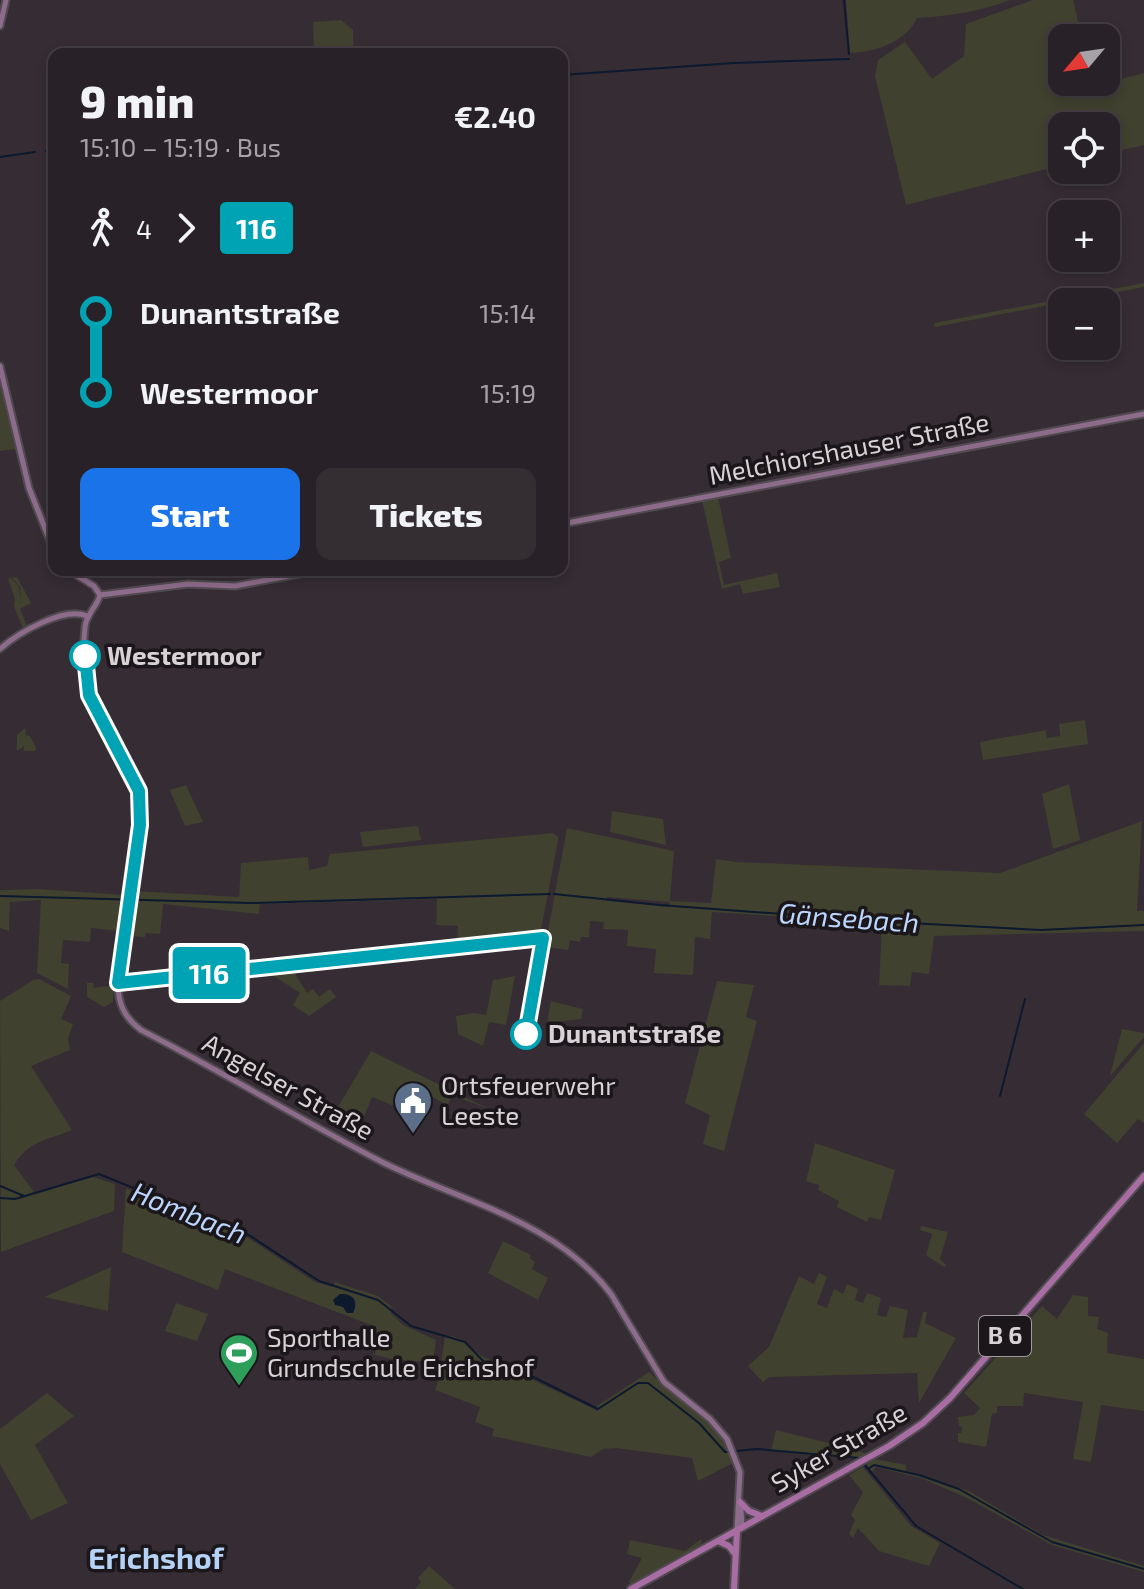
<!DOCTYPE html>
<html lang="en">
<head>
<meta charset="utf-8">
<style>
	:root { --surface:#282127; --page:#342e33; --text:#f1f3f6; --muted:#a5a3a7; --line:#443e44; --accent:#1a73e8 }
	body { margin:0; font-family:"Exo 2",sans-serif; background:var(--page); color:var(--text); height:100vh; display:flex; flex-direction:column; font-size:30px; white-space:nowrap }
	* { box-sizing:border-box; margin:0 }
	p { font-size:26px; color:var(--muted) }
	.icon { flex:none; width:44px; height:44px; fill:none; stroke:currentColor; stroke-width:2; stroke-linecap:round; stroke-linejoin:round }
	.map { position:relative; flex:1; overflow:hidden }
	.details { position:absolute; left:48px; top:48px; width:520px; height:528px; display:flex; flex-direction:column; background:var(--surface); border-radius:16px; box-shadow:0 4px 12px #0003,0 0 0 2px var(--line) }
	.details>* { flex:none }
	.badge { padding:0 16px; border-radius:6px; font-size:28px; line-height:52px }
	.needle { width:52px; rotate:241deg }
	.controls { position:absolute; left:1048px; top:24px; display:grid; gap:16px }
	.controls a { display:grid; place-items:center; width:72px; height:72px; border-radius:16px; background:var(--surface); box-shadow:0 4px 12px #0003,0 0 0 2px var(--line); font-size:40px }
	.map>.badge { position:absolute; translate:-50% -50%; box-shadow:0 0 0 4px #fff }
	.legs { display:flex; align-items:center; gap:12px; height:88px; padding:0 32px; font-size:26px }
	.legs p { margin-inline-start:auto }
	.overview { display:flex; align-items:center; justify-content:space-between; height:136px; padding:0 32px }
	h1 { font-size:44px; font-weight:800; line-height:60px }
	.cta { display:flex; gap:16px; margin-top:auto; padding:16px 32px }
	.cta a { flex:1; height:92px; border-radius:16px; background:var(--accent); color:#fff; font-size:32px; font-weight:800; line-height:92px; text-align:center }
	.cta a+a { background:var(--page); color:var(--text) }
	ul { padding:0 32px; list-style:none }
	li { display:flex; align-items:center; gap:28px; height:80px; font-size:30px }
	li i { display:grid; place-items:center; width:12px; height:100%; margin:0 10px; background:currentColor }
	li i::after { content:''; width:20px; height:20px; margin:-10px; border:6px solid; border-radius:50%; background:var(--surface) }
	li p { margin-inline-start:auto }
	li:first-child i { background:linear-gradient(#0000 50%,currentColor 0) }
	li:last-child i { background:linear-gradient(currentColor 50%,#0000 0) }
	.map>svg:first-child { display:block }
</style>
</head>
<body>
<div class="map">
<svg width="1144" height="1589" viewBox="0 0 1144 1589">
	<rect width="100%" height="100%" fill="#352c34"/>
	<g fill="#40412f" fill-rule="evenodd">
		<path d="M846,0H1010C979,12 950,16 917,18C905,43 875,52 850,53Z"/>
		<polygon points="1033,0 1073,0 1082,38 1062,38 1062,82 1093,82 1094,86 1144,73 1144,145 1106,154 1106,126 1062,126 1062,165 906,205 875,76 878,60 905,42 932,79 964,56 966,24"/>
		<polygon points="341,20 353,30 354,54 314,54 313,22"/>
		<polygon points="1144,283 1144,287 935,327 934,323"/>
		<polygon points="0,383 15,449 0,451"/>
		<polygon points="718,497 731,558 719,562 724,585 777,573 780,587 743,594 740,584 722,589 702,500"/>
		<polygon points="17,577 31,603 20,609 27,626 23,628 14,606 15,599 8,579 11,578 19,587 21,604 20,587 12,578"/>
		<polygon points="1085,720 1088,744 983,760 980,742 1046,730 1047,738 1060,736 1059,724"/>
		<polygon points="25,728 26,735 30,736 36,748 35,751 24,751 24,746 17,751 17,735"/>
		<polygon points="1069,784 1080,840 1053,849 1042,794"/>
		<polygon points="186,785 203,822 185,826 170,790"/>
		<polygon points="612,811 663,819 666,845 610,832"/>
		<path d="M1142,821L1137,911H1144V931L934,936L929,974L912,972L910,986L879,985L882,923L712,912L710,939L695,937L693,975L654,973L656,949L627,946L628,930L603,929L604,922L590,921L589,937H581L580,942L570,940L568,950L545,947L567,828L674,851L670,901L711,903L716,859L736,862L1000,873ZM607,897L670,902L669,907L607,901Z"/>
		<polygon points="418,826 421,840 363,847 360,832"/>
		<polygon points="553,833 558,837 558,841 540,935 457,944 458,926 436,925 437,899 260,904 259,914 163,904 160,934 146,933 145,937 129,936 134,891 239,897 241,863 308,857 309,870 327,866 330,854"/>
		<polygon points="37,889 125,895 119,931 91,928 90,942 63,940 61,963 69,964 68,989 37,973 41,900 10,902 9,931 0,928 0,890"/>
		<polygon points="290,966 307,993 313,989 319,997 330,989 336,997 309,1016 293,1005 300,993 263,969"/>
		<polygon points="515,976 506,1025 489,1022 483,1046 458,1034 456,1016 474,1013 486,1015 493,980"/>
		<path d="M39,979L71,996L61,1019L73,1024L68,1039L70,1050L31,1066L72,1130C46,1141 30,1140 14,1165L34,1192L15,1199L93,1177L115,1184L114,1211L1,1252L0,1001L33,980Z"/>
		<polygon points="717,981 754,985 746,1017 757,1021 724,1151 703,1144 710,1115 685,1103"/>
		<polygon points="87,983 93,983 94,988 114,985 113,1002 104,1007 87,997"/>
		<polygon points="551,1001 583,1009 581,1019 547,1023"/>
		<polygon points="1122,1029 1144,1033 1144,1037 1110,1076"/>
		<polygon points="1144,1043 1144,1123 1138,1119 1117,1143 1084,1114"/>
		<polygon points="371,1051 491,1110 452,1095 448,1105 412,1087 394,1106 372,1097 363,1119 338,1107"/>
		<polygon points="815,1143 895,1170 881,1220 869,1217 867,1222 837,1207 839,1201 818,1190 819,1185 806,1181"/>
		<polygon points="126,1188 182,1218 239,1232 315,1282 333,1287 335,1282 378,1296 391,1306 391,1313 403,1325 436,1340 433,1362 396,1360 375,1355 376,1327 225,1269 218,1290 122,1252"/>
		<polygon points="921,1226 948,1232 940,1259 946,1265 944,1267 926,1255 932,1234 920,1230"/>
		<polygon points="503,1241 531,1255 530,1258 535,1262 532,1269 548,1278 538,1300 488,1273"/>
		<polygon points="111,1267 108,1311 44,1297"/>
		<polygon points="819,1273 827,1277 817,1304 827,1308 834,1289 843,1294 847,1284 858,1289 855,1300 863,1303 867,1293 881,1298 877,1315 886,1317 890,1306 908,1310 903,1338 917,1337 923,1312 927,1312 925,1323 956,1338 919,1403 917,1373 769,1377 763,1382 748,1366 769,1347 799,1276 814,1284"/>
		<polygon points="1073,1295 1088,1297 1088,1316 1099,1317 1097,1329 1108,1333 1107,1353 1144,1359 1144,1411 1101,1405 1091,1462 1073,1459 1083,1402 1024,1393 1023,1406 997,1406 997,1413 992,1414 986,1447 958,1442 958,1433 961,1433 962,1427 959,1426 958,1417 974,1415 980,1408 964,1393 1042,1306 1057,1319"/>
		<polygon points="176,1303 208,1314 197,1341 165,1331"/>
		<path d="M445,1335C471,1338 471,1356 495,1361V1366L514,1371L598,1411L597,1406L649,1372C679,1401 719,1421 735,1462L698,1481L692,1458L616,1448L603,1449L591,1457L492,1436L494,1429L475,1422L480,1407L435,1390L439,1379Z"/>
		<polygon points="47,1393 74,1416 35,1445 68,1503 31,1520 0,1464 0,1429"/>
		<polygon points="776,1430 860,1451 865,1454 858,1459 771,1451"/>
		<polygon points="875,1459 906,1465 906,1471 969,1491 1043,1535 1144,1566 1144,1572 1052,1545 967,1498 921,1478 876,1467 872,1472 866,1465"/>
		<polygon points="863,1467 911,1526 940,1543 929,1566 879,1551 858,1528 853,1538 849,1534 855,1520 851,1515 863,1492 849,1475"/>
		<polygon points="701,1539 702,1543 693,1551 631,1585 629,1582 642,1558 627,1554 630,1540 685,1551"/>
		<polygon points="429,1566 455,1589 415,1589 421,1582 418,1578"/>
	</g>
	<path fill="#0c192f" d="M340,1294C353,1293 359,1301 353,1313H347L343,1307L335,1305L333,1300Z"/>
	<g fill="none" stroke-linecap="round" stroke-linejoin="round">
		<g stroke="#0c192f" stroke-width="2">
			<polyline points="844,0 849,54"/>
			<polyline points="562,75 734,63 849,59"/>
			<polyline points="46,151 54,150"/>
			<polyline points="0,157 35,152"/>
			<polyline points="554,894 660,905 890,922 1041,930 1144,925"/>
			<polyline points="0,896 250,903 550,894"/>
			<polyline points="1000,1096 1025,999"/>
			<polyline points="0,1186 24,1196"/>
			<polyline points="0,1198 15,1199 99,1174 141,1191 184,1216 241,1230 319,1281 378,1300 411,1326 465,1342 484,1362 517,1369 598,1409 638,1383 648,1383 699,1423 725,1452 757,1449 859,1458 916,1526 1023,1589"/>
			<polyline points="868,1469 874,1465 919,1475 959,1489 1052,1542 1144,1569"/>
		</g>
		<g stroke="#514a50" stroke-width="9">
			<g id="secondary">
				<polyline points="0,26 6,0"/>
				<polyline points="0,366 29,488 54,551"/>
				<polyline points="562,524 1144,414"/>
				<polyline points="68,570 94,586 100,595"/>
				<path d="M100,595C97,607 86,614 85,627C83,647 83,676 89,695C106,745 142,766 140,825L118,983C118,1004 124,1017 141,1030C223,1072 301,1120 382,1162C462,1202 555,1220 611,1294L664,1382L710,1419L727,1439L740,1472L737,1530"/>
				<polyline points="100,595 188,584 235,586 320,570"/>
				<path d="M0,649C18,633 64,606 87,616"/>
				<polyline points="741,1509 742,1528"/>
			</g>
		</g>
		<g stroke="#514a50" stroke-width="10">
			<g id="primary">
				<polyline points="740,1502 749,1511 762,1516"/>
				<polyline points="718,1541 729,1546 735,1554"/>
				<polyline points="631,1589 889,1446 923,1423 950,1398 1144,1176"/>
				<polyline points="734,1589 737,1530"/>
			</g>
		</g>
		<use href="#secondary" stroke="#8d6b8a" stroke-width="5"/>
		<use href="#primary" stroke="#a86da3" stroke-width="6"/>
	</g>
	<g fill="none" stroke-linecap="round" stroke-linejoin="round">
		<g stroke="#fff" stroke-width="18">
			<polyline id="line-1" points="85,656 89,695 139,791 140,825 118,983 543,938 526,1034"/>
		</g>
		<use href="#line-1" stroke="#00a3b4" stroke-width="12"/>
	</g>
	<defs>
		<g id="civic-pin" transform="scale(2)"><path d="M0 17L-7.5 6A9.5 9.5 0 1 1 7.5 6Z" fill="#5c6f8a" stroke="#1a161a"/><path d="M-.6-6.5H3V-4.5H.6V-3L4-1V1h2V6H-6V1h2V-1L-.6-3ZM-1.2 2.5V6h2.4V2.5Z" fill="#fff"/></g>
		<g id="stadium-pin" transform="scale(2)"><path d="M0 17L-7.5 6A9.5 9.5 0 1 1 7.5 6Z" fill="#2e9e5b" stroke="#1a161a"/><path d="M0-5a6.5 5 0 1 0 0 10a6.5 5 0 1 0 0-10ZM-3.5-1.8h7v3.6h-7Z" fill="#fff"/></g>
	</defs>
	<g fill-rule="evenodd">
		<use href="#civic-pin" x="413" y="1101"/>
		<use href="#stadium-pin" x="239" y="1353"/>
	</g>
	<g fill="#fff" stroke="#00a3b4" stroke-width="4">
		<circle cx="85" cy="656" r="14"/>
		<circle cx="526" cy="1034" r="14"/>
	</g>
	<g text-anchor="middle" stroke-width="7" stroke-linejoin="round" paint-order="stroke">
		<rect fill="#1a161a" stroke="#9f9a9e" stroke-width="2" x="979" y="1316" width="52" height="40" rx="6"/>
		<g font-size="24" font-weight="bold" fill="#d8d2d7">
			<text x="1005" y="1344">B 6</text>
		</g>
		<g font-size="26" fill="#d8d2d7" stroke="#1a161a">
			<text transform="translate(849 449) rotate(-11)" y="9">Melchiorshauser Straße</text>
			<text transform="translate(288 1087) rotate(29)" y="9">Angelser Straße</text>
			<text transform="translate(839 1448) rotate(-30)" y="9">Syker Straße</text>
		</g>
		<g font-size="26" font-weight="bold" fill="#d8d2d7" stroke="#1a161a" text-anchor="start">
			<text x="107" y="665">Westermoor</text>
			<text x="548" y="1043">Dunantstraße</text>
		</g>
		<g font-size="26" fill="#d8d2d7" stroke="#1a161a" text-anchor="start">
			<text x="441" y="1095">Ortsfeuerwehr<tspan x="441" dy="30">Leeste</tspan></text>
			<text x="267" y="1347">Sporthalle<tspan x="267" dy="30">Grundschule Erichshof</tspan></text>
		</g>
		<g font-size="28" font-style="italic" fill="#bcd5fd" stroke="#1a161a">
			<text transform="translate(849 918) rotate(4)" y="10">Gänsebach</text>
			<text transform="translate(189 1213) rotate(22)" y="10">Hombach</text>
		</g>
		<g font-size="30" font-weight="bold" fill="#b5d1f6" stroke="#1a161a">
			<text x="156" y="1569">Erichshof</text>
		</g>
	</g>
</svg>
<div class="controls">
<a><svg class="needle" viewBox="-14 -14 28 28"><path d="M0-13l5 13h-10z" fill="#e53935"/><path d="M0 13l5-13h-10z" fill="#a5a3a7"/></svg></a>
<a><svg class="icon" aria-label="locate" viewBox="0 0 24 24"><circle cx="12" cy="12" r="6"/><path d="M12 2v4M12 18v4M2 12h4M18 12h4"/></svg></a>
<a>+</a>
<a>−</a>
</div>
<b class="badge" style="left:209px;top:973px;background:#00a3b4;color:#fff">116</b>
<section class="details">
<div class="overview"><div><h1>9 min</h1><p>15:10 – 15:19 · Bus</p></div><b>€2.40</b></div>
<div class="legs"><svg class="icon" aria-label="walk" viewBox="0 0 24 24"><circle cx="13" cy="4" r="2"/><path d="M13 8l-2 6 4 7M11 14l-3 7M7 12l3-4h3l4 4"/></svg>4<svg class="icon" aria-label="forward" viewBox="0 0 24 24"><path d="M9 5l7 7-7 7"/></svg><b class="badge" style="background:#00a3b4;color:#fff">116</b></div>
<ul>
<li><i style="color:#00a3b4"></i><b>Dunantstraße</b><p>15:14</p></li>
<li><i style="color:#00a3b4"></i><b>Westermoor</b><p>15:19</p></li>
</ul>
<div class="cta"><a>Start</a><a>Tickets</a></div>
</section>
</div>
</body>
</html>
